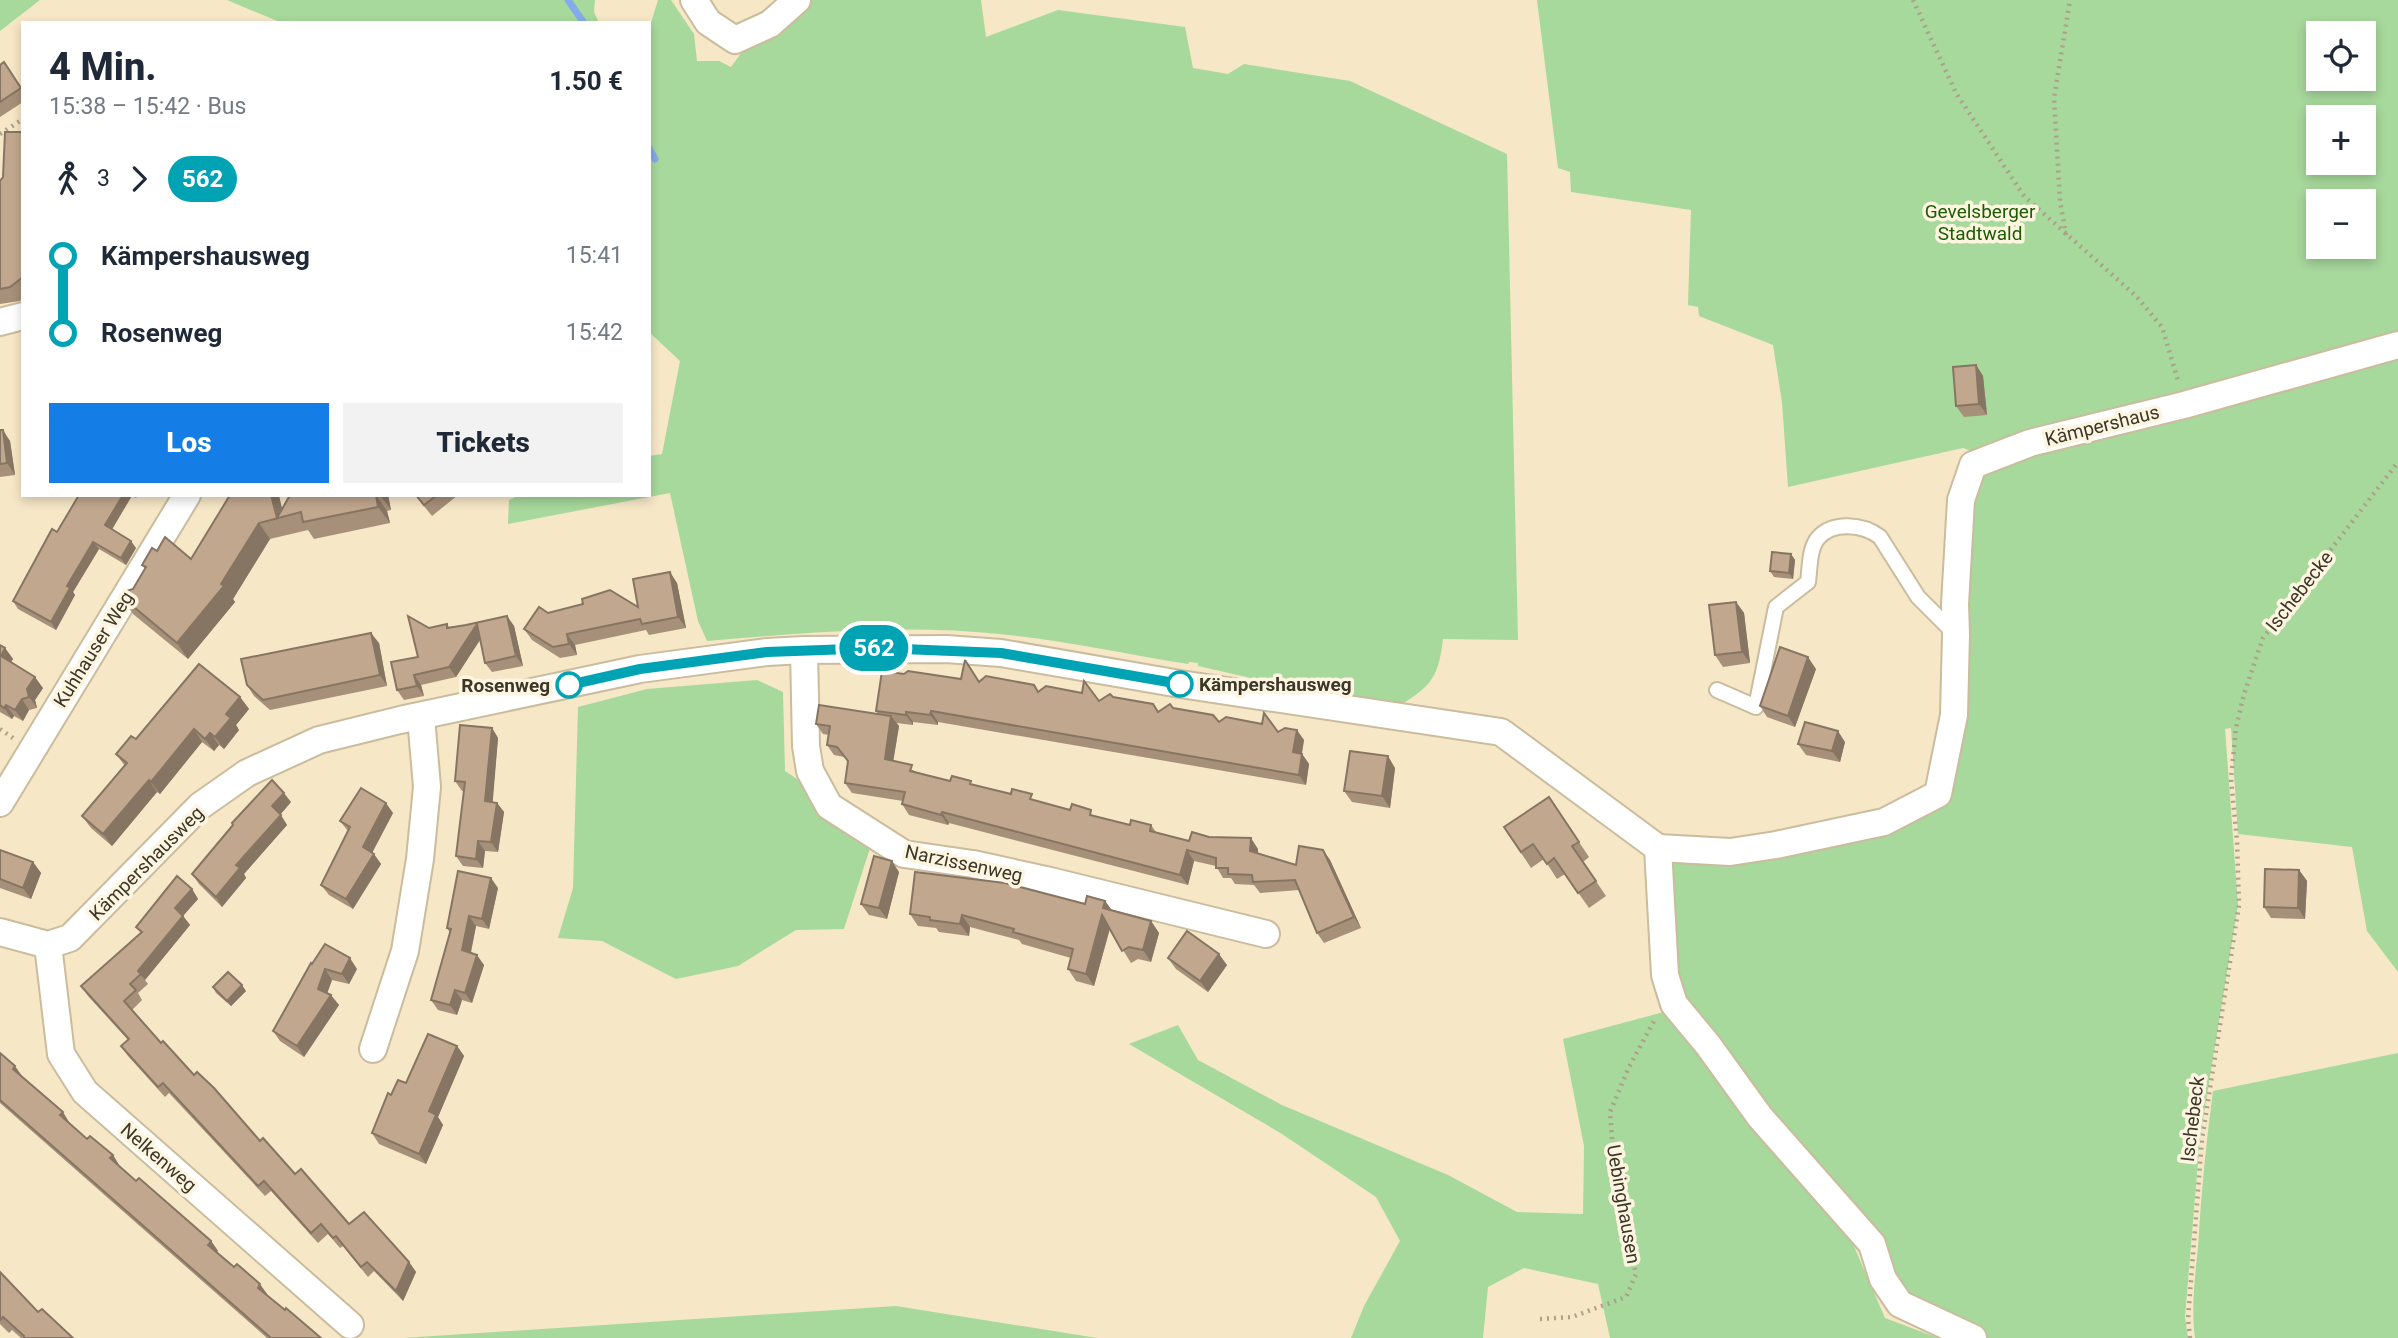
<!DOCTYPE html>
<html lang="de">
<head>
<meta charset="utf-8">
<style>
	:root { --surface:#fff; --page:#f2f2f3; --text:#1f2937; --muted:#747a83; --accent:#147ee6 }
	body { margin:0; font-family:Roboto,sans-serif; background:var(--page); color:var(--text); height:100vh; display:flex; flex-direction:column; font-size:26px; white-space:nowrap }
	* { box-sizing:border-box; margin:0 }
	p { font-size:23px; color:var(--muted) }
	.icon { flex:none; width:38px; height:38px; fill:none; stroke:currentColor; stroke-width:2; stroke-linecap:round; stroke-linejoin:round }
	.map { position:relative; flex:1; overflow:hidden }
	.sheet { position:absolute; left:21px; top:21px; width:630px; height:476px; display:flex; flex-direction:column; background:var(--surface); border-radius:0px; box-shadow:0 4px 10px #0003 }
	.sheet>* { flex:none }
	.badge { padding:0 14px; border-radius:23px; font-size:24px; line-height:46px }
	.buttons { position:absolute; left:2306px; top:21px; display:grid; gap:14px }
	.buttons a { display:grid; place-items:center; width:70px; height:70px; border-radius:0px; background:var(--surface); box-shadow:0 4px 10px #0003; font-size:35px }
	.map>.badge { position:absolute; translate:-50% -50%; box-shadow:0 0 0 4px #fff }
	.legs { display:flex; align-items:center; gap:10px; height:77px; padding:0 28px; font-size:23px }
	.legs p { margin-inline-start:auto }
	.overview { display:flex; align-items:center; justify-content:space-between; height:119px; padding:0 28px }
	h1 { font-size:38px; font-weight:800; line-height:52px }
	.cta { display:flex; gap:14px; margin-top:auto; padding:14px 28px }
	.cta a { flex:1; height:80px; border-radius:0px; background:var(--accent); color:#fff; font-size:28px; font-weight:800; line-height:80px; text-align:center }
	.cta a+a { background:var(--page); color:var(--text) }
	ul { padding:0 28px; list-style:none }
	li { display:flex; align-items:center; gap:24px; height:77px; font-size:26px }
	li i { display:grid; place-items:center; width:10px; height:100%; margin:0 9px; background:currentColor }
	li i::after { content:''; width:18px; height:18px; margin:-9px; border:5px solid; border-radius:50%; background:var(--surface) }
	li p { margin-inline-start:auto }
	li:first-child i { background:linear-gradient(#0000 50%,currentColor 0) }
	li:last-child i { background:linear-gradient(currentColor 50%,#0000 0) }
	.map>svg:first-child { display:block }
</style>
</head>
<body>
<div class="map">
<svg width="2398" height="1338" viewBox="0 0 2398 1338">
	<rect width="100%" height="100%" fill="#f6e7c7"/>
	<g fill="#a7d89c" fill-rule="evenodd">
		<polygon points="0,0 40,0 0,31"/>
		<polygon points="227,0 595,0 594,12 599,23 282,23"/>
		<path d="M658,0H671L694,34L697,61H719L731,67L752,38L797,0H981L986,37L1058,10L1185,27L1193,68L1228,74L1244,64L1350,81L1507,154L1518,640L1443,639C1438,683 1428,687 1393,710L1198,666V663L1189,662L1188,664C1125,654 1062,640 999,634C902,624 803,633 707,641L698,621L670,493L508,524L509,500L520,495H649V456L662,454L680,361L649,332V29Z"/>
		<path d="M1537,0H2398V338L1980,454L1963,448L1788,487L1782,402L1773,345L1699,316L1698,307L1688,305L1691,210L1571,192L1570,172L1558,168ZM2319,33H2364V79H2319ZM2319,117H2364V163H2319ZM2319,201H2364V247H2319Z"/>
		<polygon points="2398,352 2398,972 2367,931 2352,847 2238,834 2231,728 2225,729 2238,905 2200,1138 2185,1317 2188,1338 1983,1338 1918,1308 1681,1003 1667,896 1670,861 1946,797 1963,586 1978,470"/>
		<polygon points="757,680 783,692 785,771 809,787 872,842 844,929 796,930 738,966 676,979 602,941 558,938 573,888 578,707 647,689"/>
		<polygon points="1675,1009 1722,1069 1819,1205 1853,1244 1885,1318 1938,1338 1610,1338 1598,1284 1524,1268 1488,1287 1483,1338 1351,1338 1364,1306 1400,1241 1376,1197 1282,1134 1129,1044 1178,1025 1198,1060 1282,1105 1448,1175 1517,1212 1583,1214 1584,1146 1563,1039"/>
		<path d="M2398,1053V1338H2195C2191,1308 2195,1277 2198,1247C2201,1195 2206,1143 2213,1091Z"/>
		<polygon points="896,1306 1097,1338 403,1338"/>
	</g>
	<g fill="none" stroke-linecap="round" stroke-linejoin="round">
		<g stroke="#84acea" stroke-width="7">
			<polyline points="568,0 584,23"/>
			<polyline points="649,148 655,159"/>
		</g>
		<g stroke="#cabc9d" stroke-width="18">
			<path id="lane" d="M1717,690L1756,707L1776,607L1808,582C1810,568 1809,549 1818,538C1833,521 1863,524 1880,537L1918,597L1955,634"/>
		</g>
		<g stroke="#cabc9d" stroke-width="30">
			<g id="street">
				<polyline points="694,0 708,22 735,40 770,24 797,0"/>
				<polyline points="0,322 23,316"/>
				<polyline points="804,650 806,746 810,771 829,806 904,854 973,864 1050,881 1266,934"/>
				<polyline points="0,803 187,495"/>
				<polyline points="1658,848 1730,852 1776,845 1884,822 1938,794 1954,715 1956,635 1955,604 1961,500 1973,465 2030,443 2184,405 2398,345"/>
				<polyline points="1658,848 1665,975 1674,1004 1708,1045 1760,1117 1872,1244 1883,1279 1900,1304 1973,1338"/>
				<polyline points="0,932 48,945 70,938 200,806 247,773 319,740 400,720 640,669 767,652 804,650 946,649 1001,653 1180,684 1501,732 1658,848"/>
				<polyline points="48,945 61,1054 85,1092 350,1325"/>
				<polyline points="373,1049 405,951 420,859 427,787 421,717"/>
			</g>
		</g>
		<g stroke="#aca088" stroke-width="4.5" stroke-dasharray="2 5" stroke-linecap="butt">
			<polyline points="1913,0 1956,93 2024,196 2136,296 2162,327 2179,384"/>
			<polyline points="0,134 23,119"/>
			<polyline points="2066,235 2060,201 2054,98 2070,0"/>
			<polyline points="0,729 13,738"/>
			<polyline points="1540,1319 1572,1317 1626,1297 1636,1274 1615,1179 1610,1112 1628,1069 1656,1017"/>
			<polyline points="2190,1338 2188,1319 2202,1139 2239,905 2237,841 2231,779 2236,728 2244,694 2263,638 2398,462"/>
		</g>
		<use href="#lane" stroke="#fff" stroke-width="14"/>
		<use href="#street" stroke="#fff" stroke-width="26"/>
	</g>
	<g fill="#a6907a">
		<polygon points="0,65 23,90 23,102 0,117"/>
		<polygon points="23,132 23,298 20,301 0,304 0,181 3,177"/>
		<polygon points="1976,365 1983,376 1987,415 1964,417 1956,406"/>
		<polygon points="0,430 10,441 15,475 0,477"/>
		<polygon points="79,495 138,495 136,498 132,496 112,529 136,548 126,565 99,549 73,592 75,595 56,630 18,609 13,601 57,532"/>
		<polygon points="290,495 388,495 391,510 387,511 390,523 314,539 308,530 270,539 233,599 235,602 188,659 133,614 122,597 133,589 145,569 142,565 157,551 191,559 282,509"/>
		<polygon points="415,495 458,495 432,516"/>
		<polygon points="1791,554 1795,560 1793,579 1774,577 1770,571"/>
		<polygon points="677,583 686,628 649,635 646,630 575,645 577,655 560,658 532,640 524,629 548,613 638,607"/>
		<polygon points="1736,602 1744,613 1750,663 1723,667 1715,655"/>
		<polygon points="507,616 514,626 523,666 492,672 485,663 480,639 456,677 421,685 424,696 404,700 397,690 418,657 429,628 447,624 449,627 466,625"/>
		<polygon points="379,643 387,686 270,710 254,696 247,685"/>
		<polygon points="0,645 5,648 13,659 11,662 43,688 35,700 37,708 29,710 23,721 14,716 12,719 0,712"/>
		<polygon points="1816,669 1795,727 1767,717 1760,706"/>
		<polygon points="904,674 979,682 1099,701 1113,697 1158,711 1173,708 1219,722 1278,732 1304,740 1302,754 1309,764 1306,785 938,722 938,725 913,722 913,725 896,723 899,726 893,761 917,772 950,781 974,785 1130,825 1151,825 1156,832 1189,841 1258,849 1258,854 1296,865 1323,850 1330,860 1361,928 1324,943 1317,933 1299,890 1260,893 1254,885 1235,884 1231,878 1223,878 1216,866 1194,861 1188,885 949,823 948,825 909,815 902,804 903,801 852,793 845,783 848,762 844,757 834,755 827,745 829,735 823,734 816,724 878,714 876,711"/>
		<polygon points="240,697 249,709 236,725 239,730 224,749 219,745 214,751 202,742 160,794 157,792 112,846 91,828 82,816 125,766 116,754 136,739"/>
		<polygon points="492,728 498,738 492,802 497,803 504,812 498,852 485,851 483,868 463,866 456,856 464,791 462,791 455,781"/>
		<polygon points="1845,742 1840,762 1806,755 1798,744"/>
		<polygon points="1395,768 1390,808 1352,802 1344,791"/>
		<polygon points="1549,797 1589,857 1583,862 1606,896 1589,908 1565,874 1557,879 1544,859 1531,868 1504,827"/>
		<polygon points="291,802 280,815 287,825 244,874 246,878 222,907 199,884 192,874"/>
		<polygon points="393,813 372,852 381,864 353,909 329,895 321,885 348,831 340,821"/>
		<polygon points="0,850 33,862 41,873 31,899 0,888"/>
		<polygon points="2299,870 2307,881 2305,919 2271,918 2264,907"/>
		<polygon points="899,872 887,919 869,915 861,904"/>
		<polygon points="498,888 489,929 476,926 471,953 484,965 472,1003 462,1000 457,1015 438,1010 431,1000 450,933 447,928"/>
		<polygon points="192,889 198,899 183,916 190,925 145,980 148,984 138,993 142,1000 132,1010 161,1043 260,1141 349,1224 409,1262 416,1272 403,1301 374,1271 368,1277 343,1246 340,1248 328,1234 318,1243 271,1191 265,1196 169,1093 165,1097 128,1056 121,1046 128,1040 88,996 81,986 141,933 136,927"/>
		<polygon points="1105,901 1112,911 1151,921 1159,933 1151,962 1138,959 1131,963 1110,929 1094,986 1076,981 1068,969 1071,958 1022,944 1019,940 970,927 969,936 939,932 936,928 918,926 910,914 1085,904"/>
		<polygon points="1168,958 1227,965 1208,992 1176,969"/>
		<polygon points="311,963 357,969 349,984 332,980 327,993 339,1005 304,1057 280,1041 273,1031"/>
		<polygon points="213,987 246,991 231,1006 216,993"/>
		<polygon points="457,1046 464,1056 438,1117 443,1125 426,1164 379,1144 372,1133 391,1095"/>
		<polygon points="0,1053 22,1076 21,1077 69,1123 87,1139 113,1155 119,1165 119,1166 136,1181 211,1241 218,1251 216,1252 267,1294 266,1295 285,1310 321,1338 267,1338 0,1103"/>
		<polygon points="0,1272 38,1312 73,1338 21,1338 12,1330 9,1333 0,1324"/>
	</g>
	<g fill="#877563">
		<polygon points="1976,365 1983,376 1987,415 1979,404"/>
		<polygon points="3,430 10,441 15,475 7,463"/>
		<polygon points="123,495 132,495 110,533 105,525"/>
		<polygon points="271,495 279,495 284,517 278,518"/>
		<polygon points="376,495 387,511 390,523 378,507"/>
		<polygon points="380,495 388,495 391,510"/>
		<polygon points="259,523 270,539 233,599 235,602 188,659 177,643 221,584"/>
		<polygon points="131,541 136,548 126,565 121,558"/>
		<polygon points="93,542 99,549 73,592 75,595 56,630 51,622 67,586"/>
		<polygon points="1791,554 1795,560 1793,579 1789,573"/>
		<polygon points="670,572 677,583 686,628 678,617"/>
		<polygon points="1736,602 1744,613 1750,663 1742,652"/>
		<polygon points="507,616 514,626 523,666 516,656"/>
		<polygon points="477,624 484,634 456,677 449,667"/>
		<polygon points="371,633 379,643 387,686 380,675"/>
		<polygon points="567,634 575,645 577,655 569,644"/>
		<polygon points="5,648 13,659 8,667 1,656"/>
		<polygon points="1808,657 1816,669 1795,727 1788,716"/>
		<polygon points="414,675 421,685 424,696 417,686"/>
		<polygon points="35,677 43,688 35,700 37,708 29,697 27,689"/>
		<polygon points="240,697 249,709 236,725 239,730 224,749 215,737 226,714"/>
		<polygon points="22,699 29,710 23,721 15,710"/>
		<polygon points="6,705 14,716 12,719 4,708"/>
		<polygon points="931,711 938,722 938,725 930,715"/>
		<polygon points="906,712 913,722 913,725 906,715"/>
		<polygon points="891,716 899,726 892,769 885,759"/>
		<polygon points="492,728 498,738 492,811 485,801"/>
		<polygon points="194,729 202,742 160,794 151,782"/>
		<polygon points="1297,730 1304,740 1300,762 1293,752"/>
		<polygon points="1838,731 1845,742 1840,762 1832,751"/>
		<polygon points="210,733 219,745 214,751 205,739"/>
		<polygon points="1302,754 1309,764 1306,785 1299,775"/>
		<polygon points="1388,756 1395,768 1390,808 1382,796"/>
		<polygon points="149,780 157,792 112,846 103,834"/>
		<polygon points="284,793 291,802 279,816 272,806"/>
		<polygon points="386,803 393,813 370,857 363,847"/>
		<polygon points="497,803 504,812 498,852 491,842"/>
		<polygon points="942,812 949,823 948,825 941,815"/>
		<polygon points="281,815 287,825 244,874 246,878 222,907 216,897 236,865"/>
		<polygon points="1251,838 1258,849 1257,862 1250,851"/>
		<polygon points="478,841 485,851 483,868 476,859"/>
		<polygon points="1187,850 1194,861 1188,885 1180,875"/>
		<polygon points="1323,850 1330,860 1361,928 1354,917"/>
		<polygon points="374,854 381,864 353,909 346,899"/>
		<polygon points="892,861 899,872 887,919 879,908"/>
		<polygon points="33,862 41,873 31,899 23,888"/>
		<polygon points="2299,870 2307,881 2305,919 2298,908"/>
		<polygon points="491,878 498,888 489,929 482,919"/>
		<polygon points="192,889 198,899 181,918 175,908"/>
		<polygon points="1105,901 1114,913 1103,908"/>
		<polygon points="962,915 970,927 969,936 960,924"/>
		<polygon points="1102,915 1110,927 1094,986 1086,974"/>
		<polygon points="183,916 190,925 145,980 138,971"/>
		<polygon points="469,916 476,926 469,960 462,950"/>
		<polygon points="1151,921 1159,933 1151,962 1143,950"/>
		<polygon points="1219,954 1227,965 1208,992 1200,981"/>
		<polygon points="477,955 484,965 472,1003 465,993"/>
		<polygon points="350,958 357,969 349,984 342,974"/>
		<polygon points="325,969 332,980 325,999 318,989"/>
		<polygon points="242,985 246,991 231,1006 227,1001"/>
		<polygon points="455,990 462,1000 457,1015 450,1005"/>
		<polygon points="331,995 339,1005 304,1057 297,1046"/>
		<polygon points="457,1046 464,1056 438,1117 443,1125 426,1164 419,1154 429,1111"/>
		<polygon points="15,1066 22,1076 19,1079 13,1069"/>
		<polygon points="63,1112 69,1122 67,1125 60,1115"/>
		<polygon points="113,1155 119,1165 117,1168 110,1158"/>
		<polygon points="211,1241 218,1251 214,1254 208,1245"/>
		<polygon points="409,1262 416,1272 403,1301 396,1291"/>
		<polygon points="260,1284 267,1294 264,1298 258,1288"/>
	</g>
	<g fill="#c1a78e" stroke="#877563" stroke-width="2">
		<polygon points="4,62 21,88 0,102 0,65"/>
		<polygon points="5,132 23,132 23,277 10,287 0,289 0,181 3,177"/>
		<polygon points="1976,365 1979,404 1956,406 1953,367"/>
		<polygon points="0,430 3,430 7,463 0,464"/>
		<polygon points="79,495 123,495 105,525 131,541 121,558 93,542 67,586 70,588 51,622 13,601 52,529 57,532"/>
		<polygon points="230,495 271,495 277,518 290,495 376,495 378,507 303,522 301,512 259,523 221,584 224,586 177,643 122,597 126,591 133,589 146,567 142,565 152,548 157,551 165,537 191,559"/>
		<polygon points="416,495 437,495 424,505"/>
		<polygon points="1772,552 1791,554 1789,573 1770,571"/>
		<polygon points="670,572 678,617 642,624 640,619 567,634 569,644 553,647 524,629 539,607 548,613 583,604 582,599 610,590 638,607 633,579"/>
		<polygon points="1736,602 1742,652 1715,655 1709,605"/>
		<polygon points="408,616 429,628 447,624 447,628 466,625 507,616 516,656 485,663 477,624 449,667 414,675 417,686 397,690 391,662 418,657"/>
		<polygon points="371,633 380,675 263,700 247,685 241,659"/>
		<polygon points="0,645 5,648 1,656 35,677 27,689 29,697 22,699 15,710 6,705 4,708 0,705"/>
		<polygon points="1780,647 1808,657 1788,716 1760,706"/>
		<polygon points="965,660 979,682 986,676 1034,685 1038,692 1046,686 1082,693 1084,681 1099,701 1110,694 1113,697 1153,704 1158,712 1170,704 1173,708 1213,715 1219,722 1226,717 1262,724 1264,713 1278,732 1285,728 1297,730 1293,752 1302,754 1299,775 931,711 930,715 906,712 906,715 876,711 882,671 904,674 908,671 961,679"/>
		<polygon points="199,664 240,697 226,714 231,718 215,737 210,733 205,739 194,729 151,782 149,780 103,834 82,816 127,763 116,754 131,736 136,739"/>
		<polygon points="819,705 891,716 885,759 912,765 910,771 950,781 952,776 971,781 970,784 1011,794 1012,789 1032,794 1030,799 1070,810 1072,804 1091,810 1090,815 1130,825 1131,820 1151,825 1150,831 1189,841 1192,832 1209,837 1251,838 1250,851 1296,865 1299,846 1323,850 1354,917 1317,933 1295,880 1253,882 1252,875 1228,874 1228,868 1216,868 1216,858 1187,850 1180,875 942,812 941,815 902,804 905,792 845,783 848,761 837,747 827,745 830,726 816,724"/>
		<polygon points="1805,722 1838,731 1832,751 1798,744"/>
		<polygon points="460,725 492,728 485,801 497,803 491,842 478,841 476,859 456,856 465,782 455,781"/>
		<polygon points="1350,751 1388,756 1382,796 1344,791"/>
		<polygon points="272,780 284,793 272,806 281,815 236,865 240,868 216,897 192,874 233,825 232,823"/>
		<polygon points="361,788 386,803 363,847 374,854 346,899 321,885 350,827 340,821"/>
		<polygon points="1549,797 1579,842 1572,846 1596,881 1578,893 1554,858 1547,864 1533,844 1521,852 1504,827"/>
		<polygon points="0,850 33,862 23,888 0,879"/>
		<polygon points="874,856 892,861 879,908 861,904"/>
		<polygon points="2265,869 2299,870 2298,908 2264,907"/>
		<polygon points="458,871 491,878 482,919 469,916 462,950 477,955 465,993 455,990 450,1005 431,1000 451,929 447,928"/>
		<polygon points="915,872 1005,883 1085,904 1087,896 1105,901 1103,908 1151,921 1143,950 1129,947 1122,951 1102,915 1086,974 1068,969 1073,949 1013,932 1014,929 962,915 960,924 930,920 930,917 910,914"/>
		<polygon points="177,876 192,889 175,908 183,916 138,971 141,974 130,984 136,990 124,1001 161,1043 163,1041 194,1075 197,1072 214,1088 260,1141 263,1138 295,1174 301,1169 349,1224 364,1212 409,1262 396,1291 367,1262 361,1267 336,1236 333,1238 321,1224 311,1233 264,1181 258,1186 163,1083 158,1087 121,1046 129,1039 81,986 142,932 136,927"/>
		<polygon points="1187,931 1219,954 1200,981 1168,958"/>
		<polygon points="325,944 350,958 342,974 325,969 318,989 331,995 297,1046 273,1031 311,963 312,964"/>
		<polygon points="228,972 242,985 227,1001 213,987"/>
		<polygon points="428,1034 457,1046 429,1111 436,1115 419,1154 372,1133 388,1093 391,1095 398,1080 406,1083"/>
		<polygon points="0,1053 15,1066 13,1069 63,1112 60,1115 87,1139 90,1136 113,1155 110,1158 136,1181 139,1178 211,1241 208,1245 234,1267 237,1264 260,1284 258,1288 285,1310 286,1308 321,1338 271,1338 0,1100"/>
		<polygon points="0,1272 38,1312 42,1309 73,1338 24,1338 24,1336 3,1317 0,1320"/>
	</g>
	<g fill="none" stroke-linecap="round" stroke-linejoin="round">
		<g stroke="#fff" stroke-width="16">
			<polyline id="line-1" points="569,685 640,669 767,652 878,648 1001,653 1180,684"/>
		</g>
		<use href="#line-1" stroke="#00a3b4" stroke-width="10"/>
	</g>
	<g fill="#fff" stroke="#00a3b4" stroke-width="3.5">
		<circle cx="1180" cy="684" r="12"/>
		<circle cx="569" cy="685" r="12"/>
	</g>
	<g text-anchor="middle" stroke-width="7" stroke-linejoin="round" paint-order="stroke">
		<g font-size="19" fill="#1b5c04" stroke="#fef5e1">
			<text x="1980" y="218">Gevelsberger<tspan x="1980" dy="22">Stadtwald</tspan></text>
		</g>
		<g font-size="19" fill="#3d372a" stroke="#fef5e1">
			<text transform="translate(2102 425) rotate(-14)" y="7">Kämpershaus</text>
			<text transform="translate(2299 591) rotate(-52)" y="7">Ischebecke</text>
			<text transform="translate(93 649) rotate(-58)" y="7">Kuhhauser Weg</text>
			<text transform="translate(146 863) rotate(-45)" y="7">Kämpershausweg</text>
			<text transform="translate(964 863) rotate(12)" y="7">Narzissenweg</text>
			<text transform="translate(2192 1119) rotate(-83)" y="7">Ischebeck</text>
			<text transform="translate(159 1157) rotate(41)" y="7">Nelkenweg</text>
			<text transform="translate(1624 1204) rotate(80)" y="7">Uebinghausen</text>
		</g>
		<g font-size="19" font-weight="bold" fill="#3d372a" stroke="#fef5e1" text-anchor="start">
			<text x="1199" y="691">Kämpershausweg</text>
			<text x="550" y="692" text-anchor="end">Rosenweg</text>
		</g>
	</g>
</svg>
<div class="buttons">
<a><svg class="icon" aria-label="locate" viewBox="0 0 24 24"><circle cx="12" cy="12" r="6"/><path d="M12 2v4M12 18v4M2 12h4M18 12h4"/></svg></a>
<a>+</a>
<a>−</a>
</div>
<b class="badge" style="left:874px;top:648px;background:#00a3b4;color:#fff">562</b>
<section class="sheet">
<div class="overview"><div><h1>4 Min.</h1><p>15:38 – 15:42 · Bus</p></div><b>1.50 €</b></div>
<div class="legs"><svg class="icon" aria-label="walk" viewBox="0 0 24 24"><circle cx="13" cy="4" r="2"/><path d="M13 8l-2 6 4 7M11 14l-3 7M7 12l3-4h3l4 4"/></svg>3<svg class="icon" aria-label="forward" viewBox="0 0 24 24"><path d="M9 5l7 7-7 7"/></svg><b class="badge" style="background:#00a3b4;color:#fff">562</b></div>
<ul>
<li><i style="color:#00a3b4"></i><b>Kämpershausweg</b><p>15:41</p></li>
<li><i style="color:#00a3b4"></i><b>Rosenweg</b><p>15:42</p></li>
</ul>
<div class="cta"><a>Los</a><a>Tickets</a></div>
</section>
</div>
</body>
</html>
